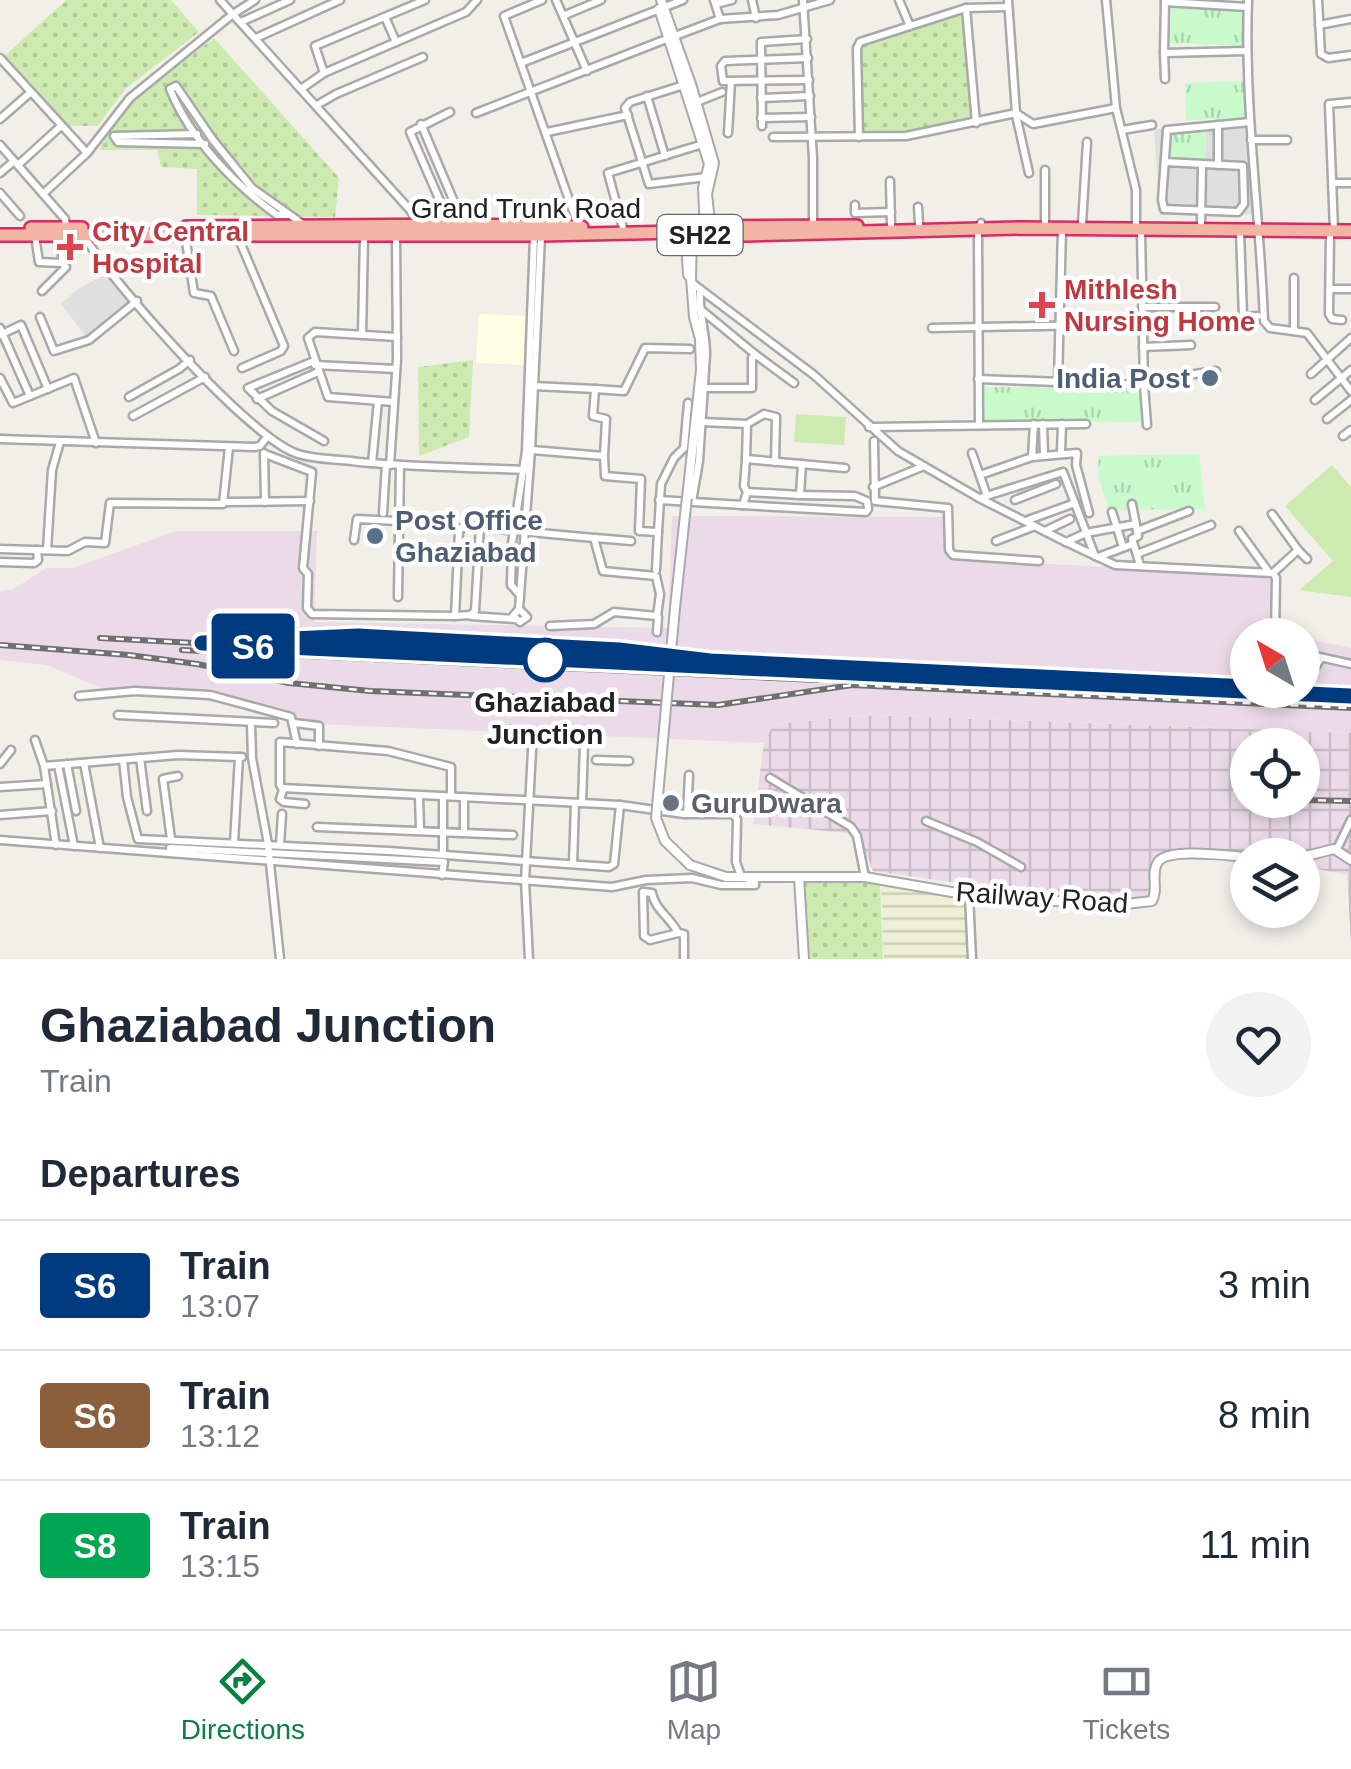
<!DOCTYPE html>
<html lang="en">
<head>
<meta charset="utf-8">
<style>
	:root { --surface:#fff; --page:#f2f2f3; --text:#1f2937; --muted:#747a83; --line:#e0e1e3; --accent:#0b8043 }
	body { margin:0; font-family:Helvetica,sans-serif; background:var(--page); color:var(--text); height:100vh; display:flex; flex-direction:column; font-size:38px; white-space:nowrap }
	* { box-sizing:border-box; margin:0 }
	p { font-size:32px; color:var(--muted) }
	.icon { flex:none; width:55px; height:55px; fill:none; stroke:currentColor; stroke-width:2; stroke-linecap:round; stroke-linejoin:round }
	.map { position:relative; height:959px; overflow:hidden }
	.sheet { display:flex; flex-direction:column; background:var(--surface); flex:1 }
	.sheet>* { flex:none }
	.badge { padding:0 20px; border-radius:8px; font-size:35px; line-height:65px }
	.needle { width:65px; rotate:321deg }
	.controls { position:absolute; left:1230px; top:618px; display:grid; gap:20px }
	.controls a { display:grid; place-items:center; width:90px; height:90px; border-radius:50%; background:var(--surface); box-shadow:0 5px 15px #0003; font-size:50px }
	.map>.badge { position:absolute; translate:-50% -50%; box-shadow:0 0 0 5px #fff }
	h2 { padding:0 40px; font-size:38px; line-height:90px }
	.round { display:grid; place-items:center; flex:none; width:105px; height:105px; border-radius:52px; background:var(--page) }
	.head { display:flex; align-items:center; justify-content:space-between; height:170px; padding:0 40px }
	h1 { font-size:48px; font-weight:800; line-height:75px }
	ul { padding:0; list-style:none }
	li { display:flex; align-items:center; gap:30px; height:130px; padding:0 40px; border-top:2px solid var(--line) }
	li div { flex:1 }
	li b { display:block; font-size:38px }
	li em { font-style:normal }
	li .badge { min-width:110px; font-weight:700; text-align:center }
	.menu { display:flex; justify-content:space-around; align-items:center; height:140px; border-top:2px solid var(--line); background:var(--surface); font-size:28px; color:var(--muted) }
	.menu a { display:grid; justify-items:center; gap:5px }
	.menu .active { color:var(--accent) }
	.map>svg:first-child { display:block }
</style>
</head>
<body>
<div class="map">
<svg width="1351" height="959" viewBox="0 0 1351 959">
	<defs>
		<pattern id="industrial-grid" width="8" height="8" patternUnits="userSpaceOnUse" patternTransform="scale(2.5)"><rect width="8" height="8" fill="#ebdbe8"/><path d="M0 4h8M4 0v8" fill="none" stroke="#c9bcc7"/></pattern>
		<pattern id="farmland-rules" width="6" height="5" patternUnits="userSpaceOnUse" patternTransform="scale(2.5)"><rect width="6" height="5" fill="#eef0d5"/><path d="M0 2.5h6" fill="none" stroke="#ccceb7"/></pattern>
		<pattern id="grass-dots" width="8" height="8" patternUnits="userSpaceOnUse" patternTransform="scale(2.5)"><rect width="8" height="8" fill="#cdebb0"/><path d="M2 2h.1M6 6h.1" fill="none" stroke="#b0c997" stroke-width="1.8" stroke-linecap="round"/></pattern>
		<pattern id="park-tufts" width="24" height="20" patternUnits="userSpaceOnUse" patternTransform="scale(2.5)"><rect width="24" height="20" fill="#c8facc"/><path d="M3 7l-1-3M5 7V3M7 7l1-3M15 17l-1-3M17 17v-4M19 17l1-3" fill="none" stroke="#acd6af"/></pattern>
	</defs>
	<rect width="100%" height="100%" fill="#f2efe9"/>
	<g fill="#e0dfdf">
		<polygon points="1249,124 1254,214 1160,215 1154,129"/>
		<polygon points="106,274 132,304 88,339 61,304 78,289"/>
	</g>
	<path fill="url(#industrial-grid)" fill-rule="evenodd" d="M874,715L1351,733V943L1347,875L1303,866L1302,855H1248L1247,862L1172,856L1159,868L1157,905L1091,902L873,871L859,834L753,824L764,743L773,724ZM1248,745H1302V800H1248Z"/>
	<polygon fill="#ffffe5" points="479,314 527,316 526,365 476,363"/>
	<polygon fill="#ebdbe8" points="672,516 951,517 953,559 1281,576 1280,632 1290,635 1248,635 1248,690 1302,690 1303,638 1351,648 1351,733 874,715 773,724 764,743 294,723 232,704 106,690 47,665 0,660 0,591 14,589 46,568 73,568 176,531 317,531 314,622 668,628"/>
	<polygon fill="url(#farmland-rules)" points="881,883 965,897 968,959 884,959"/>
	<g fill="url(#grass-dots)">
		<polygon points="66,0 171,0 199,32 125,89 98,126 61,126 1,59"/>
		<polygon points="966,8 976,123 859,137 860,42"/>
		<polygon points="214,38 339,178 335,217 197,215 197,169 161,167 157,150 99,150 123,108"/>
		<polygon points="473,360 469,437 419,456 418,367"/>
		<polygon points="803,879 880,884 883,959 807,959"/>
	</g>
	<g fill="url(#park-tufts)">
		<polygon points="1171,7 1246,9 1245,46 1170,43"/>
		<polygon points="1245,81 1246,118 1186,120 1185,83"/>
		<polygon points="1170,130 1206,131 1206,159 1169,159"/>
		<polygon points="984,387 1142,388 1142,422 983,421"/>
		<polygon points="1199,454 1205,509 1109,510 1099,479 1098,456"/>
	</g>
	<g fill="#cdebb0">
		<polygon points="796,414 846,417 844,445 794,442"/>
		<polygon points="1332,465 1351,487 1351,597 1299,590 1333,561 1285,506"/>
	</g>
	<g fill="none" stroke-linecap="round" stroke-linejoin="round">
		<g stroke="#a9a9a9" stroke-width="11">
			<g id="minor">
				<polyline points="220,0 410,210 422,227"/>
				<polyline points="542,0 504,16 578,225"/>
				<polyline points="556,0 587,71"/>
				<polyline points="714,0 720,19"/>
				<polyline points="752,0 756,18"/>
				<polyline points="803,0 813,158 813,226"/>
				<polyline points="899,0 910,26"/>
				<polyline points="1106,0 1116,108 1136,190 1136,229"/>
				<path d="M1248,0C1244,107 1260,214 1264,321L1270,328L1307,333L1351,391"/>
				<polyline points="1318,0 1321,54 1328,58 1351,55"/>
				<polyline points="1165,2 1247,7"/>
				<polyline points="716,4 732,0"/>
				<polyline points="966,8 976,123"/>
				<polyline points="565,15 601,0"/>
				<polyline points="385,17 396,42"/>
				<polyline points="241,22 290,0"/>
				<polyline points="1319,25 1351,19"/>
				<polyline points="675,36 720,19 778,15 830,0"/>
				<polyline points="256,38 340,0"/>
				<polyline points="1164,53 1165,0"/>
				<polyline points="0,58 87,153"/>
				<polyline points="808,58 725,61 721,66 723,81 809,80"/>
				<polyline points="521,63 683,0"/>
				<polyline points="324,73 315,46 425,0"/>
				<polyline points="1165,79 1164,53 1247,51"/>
				<polyline points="684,85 630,102 625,108 649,184 706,177"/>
				<polyline points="301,89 324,73 466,12 477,0"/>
				<polyline points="647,96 665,156"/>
				<polyline points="761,98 810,96"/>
				<polyline points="697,102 722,92"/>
				<polyline points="317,105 336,94 423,57"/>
				<polyline points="476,113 669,38"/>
				<polyline points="1016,113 1033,124 1116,108"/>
				<polyline points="1016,115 1029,173"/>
				<polyline points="761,118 811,117"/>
				<polyline points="0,119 31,92"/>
				<polyline points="421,124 463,223"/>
				<polyline points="1218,125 1218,165"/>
				<polyline points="762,126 761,42 807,39"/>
				<polyline points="1122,130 1152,125"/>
				<polyline points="547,132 628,115"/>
				<polyline points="728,133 731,81"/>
				<polyline points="197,134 114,136 118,142 205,144"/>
				<polyline points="773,137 906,136 1016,113 1008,0"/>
				<polyline points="859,137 857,48 860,42 966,8 1008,7"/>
				<polyline points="1251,140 1287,140"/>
				<polyline points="0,145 65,219 66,226"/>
				<polyline points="1165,162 1243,166 1244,204 1238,212 1164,209 1162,200 1167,130 1250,122"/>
				<polyline points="18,165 61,126"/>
				<polyline points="1045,170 1045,224"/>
				<polyline points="0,173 14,161"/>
				<polyline points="890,181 891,225"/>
				<polyline points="1334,183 1351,183"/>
				<polyline points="0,193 20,216"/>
				<polyline points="43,194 87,153 130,98 233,14 255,0"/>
				<polyline points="855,205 855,213 891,212"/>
				<polyline points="918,207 919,224"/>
				<path d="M288,215H277C234,184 190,139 170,89L176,86L213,140L252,188L304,225"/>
				<polyline points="450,224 410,132 450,112"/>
				<polyline points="1082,224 1087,142"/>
				<polyline points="1201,224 1202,165"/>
				<polyline points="623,228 608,173 703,144"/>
				<polyline points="1334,230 1329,104 1351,102"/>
				<polyline points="1240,231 1243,317 1258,316"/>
				<polyline points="1330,232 1329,314 1332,319 1342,320"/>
				<polyline points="185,235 194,293 211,296 234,351"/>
				<polyline points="35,236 39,262 62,263 66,267 42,291"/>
				<path d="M84,236C112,282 250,439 298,454C318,460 338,459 359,462C415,467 472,468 528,470"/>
				<polyline points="238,237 284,346 281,351 242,368"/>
				<polyline points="62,263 62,236"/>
				<polyline points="1294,278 1294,330"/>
				<polyline points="692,283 814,375 898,451 979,498 1066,542 1115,565 1273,573 1276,578 1275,635"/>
				<polyline points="1331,289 1351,289"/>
				<polyline points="1142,307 1215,307"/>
				<polyline points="699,308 756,355"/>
				<polyline points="40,317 54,351 89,340 137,301"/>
				<polyline points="1223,318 1243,317"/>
				<polyline points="0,328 30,396"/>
				<polyline points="932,328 1142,324"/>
				<polyline points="0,335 21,325 48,389"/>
				<polyline points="362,335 364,236"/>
				<polyline points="1143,347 1191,345"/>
				<polyline points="314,361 248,388 272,411 324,441"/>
				<polyline points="315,365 396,369"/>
				<polyline points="1195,374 1216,371"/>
				<polyline points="1311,374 1351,338"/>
				<polyline points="0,378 13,403 74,378 96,443"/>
				<polyline points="978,379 1144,385 1141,231"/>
				<polyline points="1058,382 1062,229"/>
				<polyline points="1144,385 1147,425"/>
				<polyline points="706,388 752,388 752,358 756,355 794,383"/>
				<polyline points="595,389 624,391 645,348 690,349"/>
				<polyline points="129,397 179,369 190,360"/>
				<polyline points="257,399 318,372"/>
				<polyline points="1315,400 1351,370"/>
				<polyline points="394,402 328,397 308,338 315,332 397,337"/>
				<polyline points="133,416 205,377"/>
				<polyline points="1327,419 1351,400"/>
				<polyline points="702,422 747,424 746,459 845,468"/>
				<polyline points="747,424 764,414 776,417 775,462"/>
				<polyline points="979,424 978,230 981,223"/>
				<polyline points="1043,424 1044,455"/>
				<polyline points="869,427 1086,424"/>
				<polyline points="1343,436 1351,430"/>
				<polyline points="0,439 254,447 260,446 267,437"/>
				<polyline points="874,441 875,501 948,508 949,550 953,555 1039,561"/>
				<polyline points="532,450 604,456 606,419 593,416 595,389 534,386"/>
				<polyline points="1061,452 1062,424"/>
				<polyline points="264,453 265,502"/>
				<polyline points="972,453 987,496"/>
				<polyline points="265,454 312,472 303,568 308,574 307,608 312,614 455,616 459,531 464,526 594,538 603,571 656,576 660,594 657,616 614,612 594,624 550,626"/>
				<polyline points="604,456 605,476 641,479 639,531 658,532 661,484 674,458 684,448 688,403"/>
				<polyline points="1032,457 1034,424"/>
				<polyline points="372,463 378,401"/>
				<polyline points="390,465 397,359 396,236"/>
				<polyline points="980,475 1032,457 1077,453 1076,465 1089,513"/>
				<polyline points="873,487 924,466"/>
				<polyline points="747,492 800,495 802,464"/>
				<polyline points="980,498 1063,472 1095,556"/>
				<polyline points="659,500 743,505 747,492 744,486 746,459"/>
				<polyline points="1015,500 1056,484"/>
				<polyline points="226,502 310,501"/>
				<path d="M692,502L699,461L706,354C706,331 698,313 700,289"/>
				<polyline points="1132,504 1138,536 1132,539 1140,565"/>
				<polyline points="741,505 866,512 868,509 867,501 855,496 800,495"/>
				<polyline points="1112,512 1123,547"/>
				<polyline points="383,513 386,464"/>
				<polyline points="1272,514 1298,550 1273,573"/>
				<polyline points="1028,520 1075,503"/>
				<polyline points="1045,531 1070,519"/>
				<polyline points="1137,531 1189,511"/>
				<polyline points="1239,531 1268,571"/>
				<polyline points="595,538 631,541"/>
				<polyline points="354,540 357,519 397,521"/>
				<polyline points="996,541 1035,526"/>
				<polyline points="1066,542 1086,533 1136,524"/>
				<polyline points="0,549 68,551 85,542 105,543 110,503 223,504 229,447"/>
				<polyline points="47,550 52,470 60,442"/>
				<polyline points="1298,550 1307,559"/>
				<polyline points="1137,554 1211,525"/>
				<polyline points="1098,557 1133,544"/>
				<polyline points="0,562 34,563 38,560 37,550"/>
				<polyline points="656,570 658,532"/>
				<polyline points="519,594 511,585 512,543 526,451 534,237"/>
				<polyline points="398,597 400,465"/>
				<polyline points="519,609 527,617 520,622 513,616 519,609 531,450 541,236"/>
				<polyline points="455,616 470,615 475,611 480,527"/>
				<polyline points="471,616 515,619"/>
				<polyline points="657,632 658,617"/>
				<polyline points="1302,653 1351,664"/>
				<polyline points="1302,665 1315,668 1321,658"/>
				<polyline points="79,696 135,691 210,695 291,717 297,744"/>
				<polyline points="118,715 274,723"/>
				<polyline points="251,722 252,758 268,844 280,959"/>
				<polyline points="294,723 319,726 319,746"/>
				<polyline points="500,729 533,732 525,881 529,959"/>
				<polyline points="35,740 44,766 56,845"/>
				<polyline points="140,758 147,811"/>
				<polyline points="123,760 127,797 138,839 389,851 609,867 614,864 620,805"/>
				<polyline points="596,760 629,761"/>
				<polyline points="84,763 100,848"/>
				<polyline points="0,764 11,750"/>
				<polyline points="67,764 76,811"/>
				<polyline points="58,765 74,846"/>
				<polyline points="44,766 178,755 239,757"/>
				<polyline points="770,778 851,827 857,836 865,877"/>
				<polyline points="0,787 47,784"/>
				<polyline points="419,796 420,829"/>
				<polyline points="464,797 464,832"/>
				<polyline points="582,803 584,745"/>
				<polyline points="305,804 284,802 280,799 283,790 280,785 280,742 388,751 451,767 451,796"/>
				<polyline points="687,814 689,775"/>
				<polyline points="0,815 52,811"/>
				<polyline points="926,821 977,842 1021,867"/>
				<polyline points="317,827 513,835"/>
				<polyline points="171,839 163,779 178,776"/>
				<polyline points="0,840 612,887 646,880 692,878 721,885 755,885 755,882 741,876 736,862 737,819 733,814 684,814 620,805 282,788"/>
				<polyline points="234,843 239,757 242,757"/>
				<polyline points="280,845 282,814"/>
				<polyline points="170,848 444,862 442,875"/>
				<polyline points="1337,849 1351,820"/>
				<polyline points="443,854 443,796"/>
				<polyline points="573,864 575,803"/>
				<polyline points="969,895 972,959"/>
				<path d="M678,933L650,940L644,936L643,892L652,893C655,910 671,918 678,933L684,934V959"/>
			</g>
		</g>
		<g stroke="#a9a9a9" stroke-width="12">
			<g id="tertiary">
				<polyline points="661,0 691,84 714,163 707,194 711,231"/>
				<polyline points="659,9 709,164 703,188 705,231"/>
				<polyline points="680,234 686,239 688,275 691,278 694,317 700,339 701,370 687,498"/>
				<polyline points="691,278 692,233"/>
				<polyline points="675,608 686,506"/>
				<polyline points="1302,857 1334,849 1351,860"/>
				<path d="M690,865L726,877H865L969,895L1025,899L1117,905L1152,901C1159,889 1150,874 1158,862C1168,847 1230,856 1248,857"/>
				<polyline points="799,877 804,959"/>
			</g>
		</g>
		<g stroke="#dc2a67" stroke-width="16">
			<g id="trunk">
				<polyline points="186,227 463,225 582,227"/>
				<polyline points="686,227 857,226"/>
				<polyline points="31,228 82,228"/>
				<polyline points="0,235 541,235 679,232 705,236 1021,228 1351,231"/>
			</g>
		</g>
		<use href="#minor" stroke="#fff" stroke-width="6"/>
		<use href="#tertiary" stroke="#fff" stroke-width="8"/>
		<use href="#trunk" stroke="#f2b4a3" stroke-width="11"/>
		<g stroke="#707070" stroke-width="6">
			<g id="rail">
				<polyline points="100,638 195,643"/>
				<polyline points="257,641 358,636 619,650 715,662"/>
				<polyline points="0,645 129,655 197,664 289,683 370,691 718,705 852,685 1351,708"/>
				<polyline points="182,650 817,680"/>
				<polyline points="795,666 1248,687"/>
				<polyline points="1302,690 1351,692"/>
				<polyline points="1302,800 1351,801"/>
			</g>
		</g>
		<use href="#rail" stroke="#fff" stroke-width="2.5" stroke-dasharray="8" stroke-linecap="butt"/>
		<g stroke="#a9a9a9" stroke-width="12" stroke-linecap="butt">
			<g id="tertiary-bridge">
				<polyline points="686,506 687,498"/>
				<polyline points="675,608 656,818 665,841 690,865"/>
			</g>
		</g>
		<use href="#tertiary-bridge" stroke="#fff" stroke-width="8"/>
	</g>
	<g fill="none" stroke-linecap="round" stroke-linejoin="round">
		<g stroke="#fff" stroke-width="22">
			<polyline id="line" points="1248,687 710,661 619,650 358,636 202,643 1351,696"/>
		</g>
		<use href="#line" stroke="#003b80" stroke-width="15"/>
	</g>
	<g fill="#e0444e" stroke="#fff" stroke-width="4">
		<path d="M65 232h10v10h10v10h-10v10h-10v-10h-10v-10h10z"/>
		<path d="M1037 290h10v10h10v10h-10v10h-10v-10h-10v-10h10z"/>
	</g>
	<g fill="#5c6f8a" stroke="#fff" stroke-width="4">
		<circle cx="1210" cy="378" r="10"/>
		<circle cx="375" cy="536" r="10"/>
	</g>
	<circle fill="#fff" stroke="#003b80" stroke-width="5" cx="545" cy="660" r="20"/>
	<circle fill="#6b7280" stroke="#fff" stroke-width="4" cx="671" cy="803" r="10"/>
	<g text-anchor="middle" stroke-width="9" stroke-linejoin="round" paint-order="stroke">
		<rect fill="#fff" stroke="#646464" stroke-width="2.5" x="657.5" y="215" width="85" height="40" rx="8"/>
		<g font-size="25" font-weight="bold" fill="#222">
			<text x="700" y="244">SH22</text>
		</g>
		<g font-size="28" fill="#222" stroke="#fff">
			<text x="526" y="218">Grand Trunk Road</text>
			<text transform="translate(1042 897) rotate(4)" y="10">Railway Road</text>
		</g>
		<g font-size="28" font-weight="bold" fill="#be3a42" stroke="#fff" text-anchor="start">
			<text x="92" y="241">City Central<tspan x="92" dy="32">Hospital</tspan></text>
			<text x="1064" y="299">Mithlesh<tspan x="1064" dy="32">Nursing Home</tspan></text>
		</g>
		<g font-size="28" font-weight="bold" fill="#4e5e75" stroke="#fff" text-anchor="end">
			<text x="1190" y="388">India Post</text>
			<text x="395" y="530" text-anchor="start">Post Office<tspan x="395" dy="32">Ghaziabad</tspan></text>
		</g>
		<g font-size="28" font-weight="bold" fill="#222" stroke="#fff">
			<text x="545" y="712">Ghaziabad<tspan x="545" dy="32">Junction</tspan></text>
		</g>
		<g font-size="28" font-weight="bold" fill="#5b616d" stroke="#fff" text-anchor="start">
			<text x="691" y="813">GuruDwara</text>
		</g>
	</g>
</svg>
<div class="controls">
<a><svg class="needle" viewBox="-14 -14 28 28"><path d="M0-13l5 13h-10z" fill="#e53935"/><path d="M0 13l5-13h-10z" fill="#747a83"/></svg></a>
<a><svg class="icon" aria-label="locate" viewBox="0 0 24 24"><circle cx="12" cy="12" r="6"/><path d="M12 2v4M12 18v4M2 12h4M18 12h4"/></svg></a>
<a><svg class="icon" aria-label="layers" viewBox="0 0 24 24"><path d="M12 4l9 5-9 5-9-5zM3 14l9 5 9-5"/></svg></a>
</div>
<b class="badge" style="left:253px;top:646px;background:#003b80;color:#fff">S6</b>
</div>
<section class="sheet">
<div class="head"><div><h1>Ghaziabad Junction</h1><p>Train</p></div><a class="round"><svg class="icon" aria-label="heart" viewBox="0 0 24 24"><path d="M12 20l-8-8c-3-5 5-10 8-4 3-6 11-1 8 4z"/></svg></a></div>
<h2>Departures</h2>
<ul>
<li><span class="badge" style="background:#003b80;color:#fff">S6</span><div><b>Train</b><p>13:07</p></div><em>3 min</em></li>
<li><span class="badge" style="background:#8b5e3c;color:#fff">S6</span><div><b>Train</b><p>13:12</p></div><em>8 min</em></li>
<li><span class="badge" style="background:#00a651;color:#fff">S8</span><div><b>Train</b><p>13:15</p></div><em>11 min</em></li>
</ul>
</section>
<nav class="menu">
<a class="active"><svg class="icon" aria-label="directions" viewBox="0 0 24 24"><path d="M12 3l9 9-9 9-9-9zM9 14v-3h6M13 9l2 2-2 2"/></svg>Directions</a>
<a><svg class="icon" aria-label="map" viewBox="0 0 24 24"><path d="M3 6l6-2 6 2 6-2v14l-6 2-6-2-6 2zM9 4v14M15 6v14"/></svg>Map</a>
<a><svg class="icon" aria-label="tickets" viewBox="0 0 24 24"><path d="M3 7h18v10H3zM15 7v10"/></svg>Tickets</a>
</nav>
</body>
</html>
